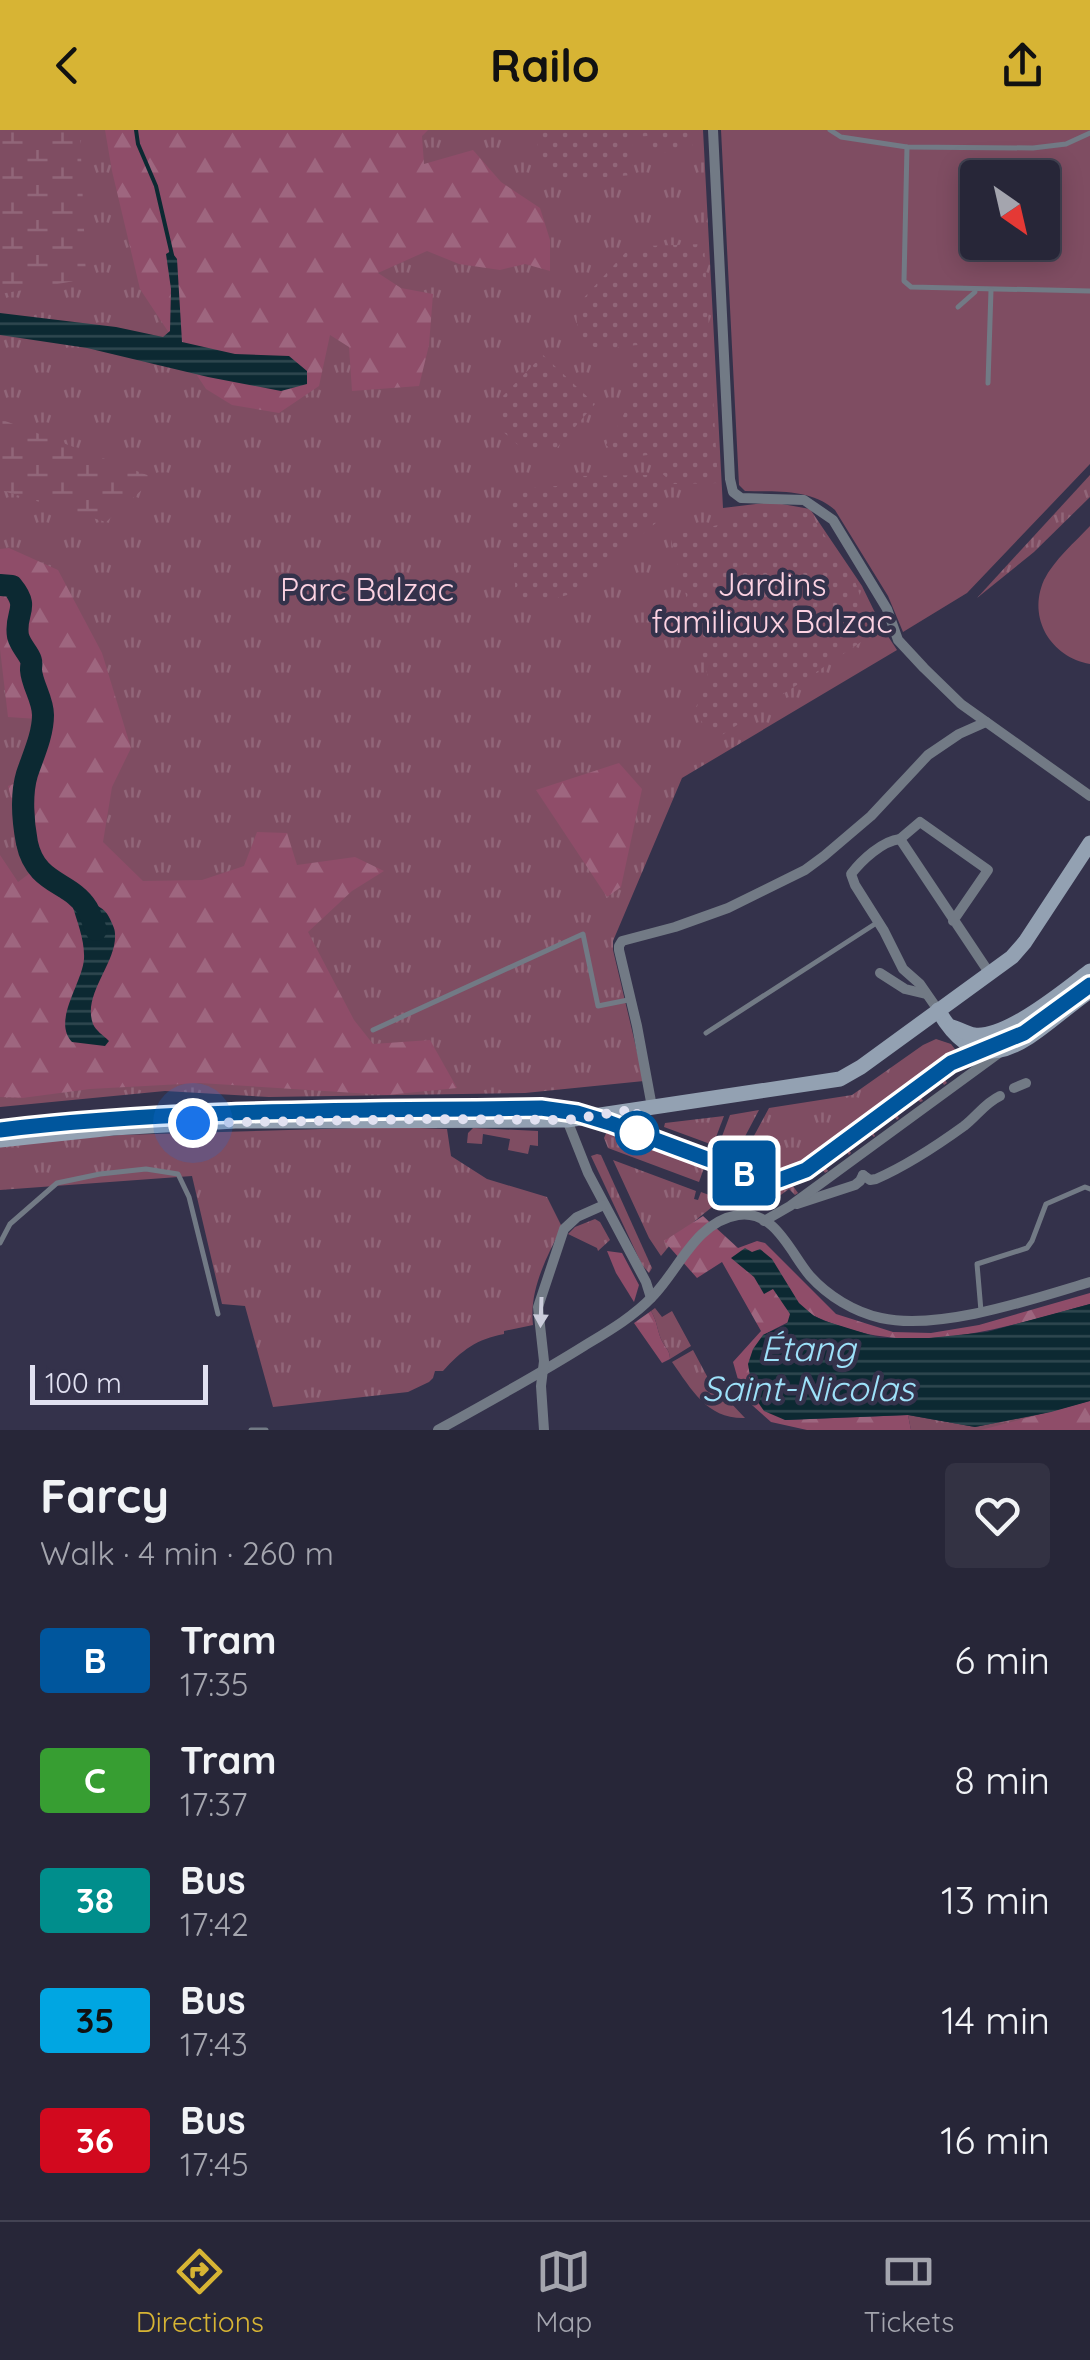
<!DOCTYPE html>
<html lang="en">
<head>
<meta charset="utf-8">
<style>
	:root { --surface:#272638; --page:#333243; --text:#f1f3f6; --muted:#a4a5ae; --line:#434353; --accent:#d7b434 }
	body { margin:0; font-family:Quicksand,sans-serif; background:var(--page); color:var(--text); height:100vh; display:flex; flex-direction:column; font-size:38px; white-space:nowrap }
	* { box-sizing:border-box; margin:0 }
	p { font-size:32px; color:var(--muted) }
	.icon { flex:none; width:55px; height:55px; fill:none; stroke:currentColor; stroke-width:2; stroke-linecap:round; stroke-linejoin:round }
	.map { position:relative; height:1300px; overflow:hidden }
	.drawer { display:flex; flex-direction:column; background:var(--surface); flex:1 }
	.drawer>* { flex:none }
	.badge { padding:0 20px; border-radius:8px; font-size:35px; line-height:65px }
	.needle { width:65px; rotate:146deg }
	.buttons { position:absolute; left:960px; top:30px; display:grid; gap:20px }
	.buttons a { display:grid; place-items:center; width:100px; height:100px; border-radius:10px; background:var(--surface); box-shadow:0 5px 25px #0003,0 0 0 2px var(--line); font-size:50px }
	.scale { position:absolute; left:30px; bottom:25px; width:178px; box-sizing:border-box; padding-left:10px; border:5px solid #e1e1f1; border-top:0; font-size:28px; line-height:35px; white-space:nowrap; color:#e1e1f1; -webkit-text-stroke:8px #34324b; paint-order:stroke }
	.you { position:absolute; width:50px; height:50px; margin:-25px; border:8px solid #fff; border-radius:50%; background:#1a73e8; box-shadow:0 0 0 15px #1a73e833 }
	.map>.badge { position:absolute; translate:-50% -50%; box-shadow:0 0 0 5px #fff }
	.round { display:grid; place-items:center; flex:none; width:105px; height:105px; border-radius:10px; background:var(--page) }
	.head { display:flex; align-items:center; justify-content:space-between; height:170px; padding:0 40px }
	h1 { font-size:48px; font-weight:700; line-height:75px }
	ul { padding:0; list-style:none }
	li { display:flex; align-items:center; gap:30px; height:120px; padding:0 40px }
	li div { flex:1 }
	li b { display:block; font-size:38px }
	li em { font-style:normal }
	li .badge { min-width:110px; font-weight:700; text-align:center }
	header { display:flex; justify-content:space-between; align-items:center; height:130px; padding:0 40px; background:var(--accent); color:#111; font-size:45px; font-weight:700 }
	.tabs { display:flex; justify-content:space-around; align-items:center; height:140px; border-top:2px solid var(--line); background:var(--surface); font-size:28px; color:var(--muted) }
	.tabs a { display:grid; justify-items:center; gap:5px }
	.tabs .selected { color:var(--accent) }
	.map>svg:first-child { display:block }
</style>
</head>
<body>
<header><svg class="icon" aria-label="back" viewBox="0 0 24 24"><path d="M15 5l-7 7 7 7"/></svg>Railo<svg class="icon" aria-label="share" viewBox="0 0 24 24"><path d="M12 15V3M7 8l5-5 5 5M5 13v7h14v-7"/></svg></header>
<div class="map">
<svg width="1090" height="1300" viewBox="0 0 1090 1300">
	<defs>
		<pattern id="grass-tufts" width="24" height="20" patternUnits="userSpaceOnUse" patternTransform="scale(2.5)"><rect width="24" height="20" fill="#7f4d62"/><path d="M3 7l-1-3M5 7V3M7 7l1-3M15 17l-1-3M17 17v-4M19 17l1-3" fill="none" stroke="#916679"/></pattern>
		<pattern id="forest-firs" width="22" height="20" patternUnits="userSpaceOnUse" patternTransform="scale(2.5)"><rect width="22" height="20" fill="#8f4d69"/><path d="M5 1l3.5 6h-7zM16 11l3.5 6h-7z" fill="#9e667f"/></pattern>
		<pattern id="wetland-marsh" width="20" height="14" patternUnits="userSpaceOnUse" patternTransform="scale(2.5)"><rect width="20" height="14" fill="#7f4d62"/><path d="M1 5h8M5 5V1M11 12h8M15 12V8" fill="none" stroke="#916679"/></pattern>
		<pattern id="garden-dots" width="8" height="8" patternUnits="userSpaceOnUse" patternTransform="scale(2.5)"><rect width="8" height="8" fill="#7f4d62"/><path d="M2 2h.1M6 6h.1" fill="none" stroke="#916679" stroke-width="1.8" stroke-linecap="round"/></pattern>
		<pattern id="water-rules" width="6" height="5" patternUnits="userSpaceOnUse" patternTransform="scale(2.5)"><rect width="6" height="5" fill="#0c2932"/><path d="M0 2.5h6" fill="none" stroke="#2f4850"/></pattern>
	</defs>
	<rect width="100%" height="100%" fill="#34324b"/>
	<g fill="url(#grass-tufts)">
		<polygon points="0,0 703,0 723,378 771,372 810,379 862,456 882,497 897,520 682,648 613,811 613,820 644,951 525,963 269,967 165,961 0,977"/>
		<polygon points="1090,345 1090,367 1034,422 977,468"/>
		<polygon points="936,909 951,914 967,935 961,940 957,934 942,945 947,953 944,955 939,947 918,963 923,971 920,972 914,966 894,981 899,988 897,990 891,983 870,999 875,1006 874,1007 868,1001 847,1016 851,1023 849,1025 844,1019 823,1034 828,1041 825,1043 820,1036 793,1056 798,1063 795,1065 789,1059 767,1075 737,1066 749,1034 751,1026 749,1015 769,978 852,965 923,915"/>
		<path d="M539,970L538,985L427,982L216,986L0,1003V992C178,967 359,972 539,970Z"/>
		<polygon points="759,980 741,1014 742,1026 718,1017 730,985"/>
		<polygon points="724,986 713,1015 664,997 665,993"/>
		<path d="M391,997L447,999L451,1026L487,1049L547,1067L562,1097C546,1128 529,1160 533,1195L504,1201V1204C477,1209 462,1220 443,1241H435L433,1248L429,1252L408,1262L273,1277L245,1176L222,1174L192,1046L0,1060V1014L121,1005Z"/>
		<polygon points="473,998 538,1001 538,1016 530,1015 528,1024 508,1020 510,1009 483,1004 482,1014 467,1013 468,1003"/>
		<polygon points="607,1001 704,1038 699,1052 608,1018 604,1008"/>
		<polygon points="597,1024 601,1025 652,1138 649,1143 642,1135 591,1026"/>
		<path d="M613,1030L696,1061L694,1069L698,1070L701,1062L720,1069L719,1072C697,1088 678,1105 661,1126L649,1108Z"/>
		<polygon points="595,1089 600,1092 610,1110 598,1121 597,1118 568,1104 575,1097"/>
		<path d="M655,1178L662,1187L672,1181L691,1216L670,1229C670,1220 665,1218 661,1209C657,1199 657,1191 651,1181Z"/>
		<path d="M693,1220L709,1250L745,1288C707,1289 692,1260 672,1232Z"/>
		<polygon points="1090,1271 1090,1300 911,1300 908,1285 975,1297 1051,1282"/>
	</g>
	<g fill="url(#forest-firs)">
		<polygon points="105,0 428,0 422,6 424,34 473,20 501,52 540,78 550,110 550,141 525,134 500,140 459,134 427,121 378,143 401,158 433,164 429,215 419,256 352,261 349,217 330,205 319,256 279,283 232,275 206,259 140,159 112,41"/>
		<polygon points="9,418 58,440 102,523 131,618 112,657 103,712 143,751 202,750 244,736 257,702 287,703 297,735 355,727 384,741 352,761 308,802 354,890 373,914 430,910 457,958 387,965 200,953 90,959 22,968 0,967 0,725 18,752 30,743 8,656 36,646 52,590 8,587 0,519 0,419"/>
		<polygon points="619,633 642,659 621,757 607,767 536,660"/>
		<path d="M703,1086L738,1118L757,1111L765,1113L836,1184L893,1202L931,1203L979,1195L1090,1163V1174C1013,1195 931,1223 852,1200C837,1195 822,1191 808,1182L763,1205L785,1290L908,1285L911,1300H807L771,1292L743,1267L733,1232L761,1201L722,1132L697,1148L664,1111Z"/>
		<polygon points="607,1121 622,1123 639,1155 634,1172 616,1143"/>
		<path d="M651,1181C657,1191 657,1199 661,1209C665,1218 670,1220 670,1229L662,1233L634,1193Z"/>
		<polygon points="1090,1271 1090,1300 981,1300"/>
	</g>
	<g fill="url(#wetland-marsh)">
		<polygon points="0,0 80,0 86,149 0,164"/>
		<polygon points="0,289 155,348 106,392 0,360"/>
	</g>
	<g fill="url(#garden-dots)">
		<path d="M535,0H693V21L650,23L649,6L632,7L633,45L555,51C543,34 537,20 535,0Z"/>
		<path d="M704,114L718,353L674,354L659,341L657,324L621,328L606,315C622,290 638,266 627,237L639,215C628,215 617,219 606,219C580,219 571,192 580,172L626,122L645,116Z"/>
		<polygon points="543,225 595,274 555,320 526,322 500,299 499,270"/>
		<polygon points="647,345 660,356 662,388 567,465 551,470 516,472 510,359 557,356 580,346"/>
		<polygon points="781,378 809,382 855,451 873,504 713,611 695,580 708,547 670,406 718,395 730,386 745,381"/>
	</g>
	<g fill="#7f4d62" fill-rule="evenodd">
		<path d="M721,0H1090V334L967,463L903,502L888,466L835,380C810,358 776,362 745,361L739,355ZM978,48H1042V112H978Z"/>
		<path d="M1090,396V534C1051,527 1027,488 1044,450C1054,430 1075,412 1090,396Z"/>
	</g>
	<g fill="url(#water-rules)">
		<polygon points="171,121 177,129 182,212 235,224 289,226 307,241 307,254 281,261 208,247 87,218 0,205 0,183 116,197 163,207 170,201 171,159 166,124"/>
		<path d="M78,772C91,773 104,775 110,789C112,794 115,798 115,804C117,833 82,864 93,894C96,901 103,905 109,911L105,916L72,912C52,891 82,854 84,829C85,810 77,792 72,774Z"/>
		<polygon points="745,1118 752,1122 760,1119 772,1129 799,1173 814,1186 825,1191 880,1208 929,1208 987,1202 1090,1174 1090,1271 1051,1282 975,1297 908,1285 785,1290 764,1281 753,1265 748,1234 753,1219 763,1205 787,1194 790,1184 773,1159 764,1164 754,1147 731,1128"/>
	</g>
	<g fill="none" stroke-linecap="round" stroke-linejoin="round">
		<polyline stroke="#0c2932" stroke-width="4" points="136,0 138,14 156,56 172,125"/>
		<path stroke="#0c2932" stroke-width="22" d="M0,455L12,456C31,479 14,482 18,506C20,514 25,519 29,526C33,533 31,532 31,540C32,555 43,569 43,585C43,605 33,626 27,644C21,664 23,692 27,713C36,755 70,751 87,778C91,785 93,793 96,800"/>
		<g stroke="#727a85" stroke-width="5">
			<polyline points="830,0 841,7 907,17 1033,18 1066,14 1090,3"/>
			<polyline points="907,17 904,151 911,157 1090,161"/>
			<polyline points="958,177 975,162"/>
			<polyline points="988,253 991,160"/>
			<polyline points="373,900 583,804 598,876 628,870"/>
			<polyline points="706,903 878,792"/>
			<polyline points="0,1113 10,1094 57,1053 100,1044 146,1039 178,1044 189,1067 218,1184"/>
			<polyline points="981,1181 977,1134 1027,1118 1032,1111 1046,1074 1085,1057 1090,1059"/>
			<polyline points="251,1300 266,1300"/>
		</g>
		<g stroke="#727a85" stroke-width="10">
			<polyline points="713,0 730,349 733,362 741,368 804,370 833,390 887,479 898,510 924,538 961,574 1090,666"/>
			<path d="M900,709C882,711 862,730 851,744L855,755L884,801L903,839L920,854L938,880"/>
			<polyline points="953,791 988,740 920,692 900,709 990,844"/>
			<polyline points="880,843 905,859 926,864"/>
			<polyline points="1014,958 1026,953"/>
			<polyline points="652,977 637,896 619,820 619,816 622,811 675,797 728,778 805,740 824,726 871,686 928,625 959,604 986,592"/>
			<polyline points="567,990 588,1043 646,1152 651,1168"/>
			<path d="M863,1045L870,1050L876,1049C908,1035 935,1017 964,996C977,986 985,973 1000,966"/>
			<polyline points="797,1074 855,1055 860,1051 863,1045"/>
			<polyline points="764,1091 790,1076 999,923"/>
			<path d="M438,1300C487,1273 536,1246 584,1216C607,1202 633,1187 652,1167C679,1140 695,1092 738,1085C775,1079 791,1124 810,1146C828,1166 854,1182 881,1188C940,1201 1033,1169 1090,1152"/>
			<polyline points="544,1300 541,1256 544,1231 538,1177 564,1099 577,1087 604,1075"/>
		</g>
		<g stroke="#93a1b2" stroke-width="15">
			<path d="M938,880C987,965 1036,898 1090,861"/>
			<path d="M952,897C960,899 967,904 974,905C1006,909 1065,860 1090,841"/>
			<polyline points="0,1010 113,998 235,991 567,990 840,949 861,937 1012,827 1025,812 1090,713"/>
		</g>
		<path stroke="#cfcfe0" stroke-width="2.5" d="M0,1000C180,978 361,981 541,978L589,986L753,1046L779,1050L806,1040L951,933L1024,903L1090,855"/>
	</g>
	<defs><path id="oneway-solid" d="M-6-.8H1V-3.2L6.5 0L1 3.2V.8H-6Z" transform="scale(2.5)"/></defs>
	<use fill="#cbccdb" href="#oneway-solid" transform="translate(541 1182) rotate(92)"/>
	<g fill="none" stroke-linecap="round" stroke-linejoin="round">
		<g stroke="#fff" stroke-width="22">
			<path id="line" d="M0,1000C180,978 360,981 541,978L577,983L610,993L753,1046L779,1050L806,1040L951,933L1024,903L1090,855"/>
		</g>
		<use href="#line" stroke="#00569d" stroke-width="15"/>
		<polyline stroke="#e1e1f1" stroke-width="10" stroke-dasharray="0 18" points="193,993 427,989 567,990 637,979 637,1003"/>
	</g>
	<circle fill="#fff" stroke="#00569d" stroke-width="5" cx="637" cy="1003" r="20"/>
	<g text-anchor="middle" stroke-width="9" stroke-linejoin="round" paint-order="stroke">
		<g font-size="32" fill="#fcd2e2" stroke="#34324b">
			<text x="772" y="466">Jardins<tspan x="772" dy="37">familiaux Balzac</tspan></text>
			<text x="367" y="471">Parc Balzac</text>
		</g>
		<g font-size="35" font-style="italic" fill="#9de1f9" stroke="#34324b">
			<text x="808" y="1231">Étang<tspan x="808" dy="40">Saint-Nicolas</tspan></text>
		</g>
	</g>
</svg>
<div class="buttons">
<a><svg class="needle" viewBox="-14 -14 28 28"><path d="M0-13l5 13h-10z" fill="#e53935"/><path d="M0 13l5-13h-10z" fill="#a4a5ae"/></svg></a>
</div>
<div class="scale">100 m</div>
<div class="you" style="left:193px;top:993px"></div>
<b class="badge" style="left:744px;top:1043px;background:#00569d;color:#fff">B</b>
</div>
<section class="drawer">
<div class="head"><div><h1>Farcy</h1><p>Walk · 4 min · 260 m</p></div><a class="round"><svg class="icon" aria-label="heart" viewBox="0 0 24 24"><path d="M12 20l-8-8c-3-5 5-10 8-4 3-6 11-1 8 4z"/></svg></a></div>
<ul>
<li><span class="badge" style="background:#00569d;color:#fff">B</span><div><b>Tram</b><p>17:35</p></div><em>6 min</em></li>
<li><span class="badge" style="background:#379e32;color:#fff">C</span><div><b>Tram</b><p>17:37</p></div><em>8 min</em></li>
<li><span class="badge" style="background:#008e8c;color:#fff">38</span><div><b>Bus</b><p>17:42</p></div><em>13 min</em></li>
<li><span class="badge" style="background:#00a6e2;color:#111">35</span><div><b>Bus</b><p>17:43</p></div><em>14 min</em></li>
<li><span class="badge" style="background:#d2091e;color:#fff">36</span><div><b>Bus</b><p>17:45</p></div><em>16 min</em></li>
</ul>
</section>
<nav class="tabs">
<a class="selected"><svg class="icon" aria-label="directions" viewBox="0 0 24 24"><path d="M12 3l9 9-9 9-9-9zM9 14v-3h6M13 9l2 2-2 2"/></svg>Directions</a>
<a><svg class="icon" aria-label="map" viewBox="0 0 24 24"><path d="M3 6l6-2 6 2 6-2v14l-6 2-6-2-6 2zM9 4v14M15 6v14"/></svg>Map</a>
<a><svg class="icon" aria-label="tickets" viewBox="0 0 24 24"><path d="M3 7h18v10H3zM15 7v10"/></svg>Tickets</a>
</nav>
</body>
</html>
